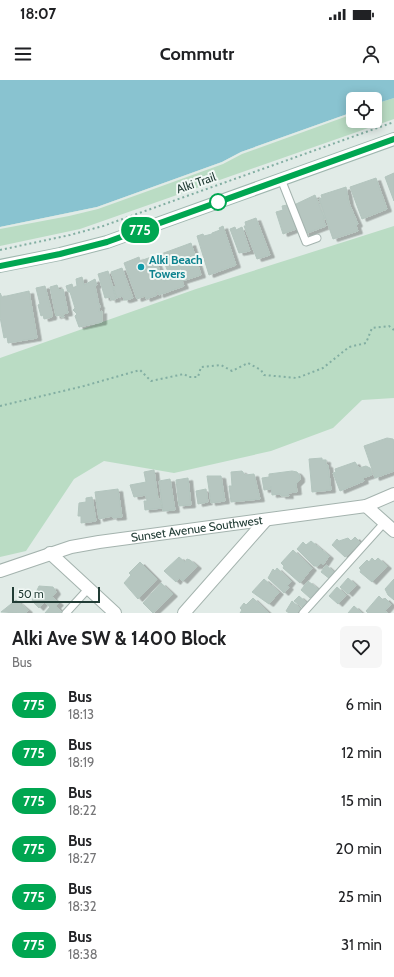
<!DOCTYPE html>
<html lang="en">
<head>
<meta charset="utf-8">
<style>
	:root { --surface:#fff; --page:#f6f6f6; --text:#202124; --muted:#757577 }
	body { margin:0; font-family:Cabin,sans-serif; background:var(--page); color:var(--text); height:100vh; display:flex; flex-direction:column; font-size:15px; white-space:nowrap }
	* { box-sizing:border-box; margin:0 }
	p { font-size:13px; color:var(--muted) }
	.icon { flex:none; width:22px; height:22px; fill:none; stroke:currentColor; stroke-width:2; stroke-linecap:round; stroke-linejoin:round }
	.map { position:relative; height:533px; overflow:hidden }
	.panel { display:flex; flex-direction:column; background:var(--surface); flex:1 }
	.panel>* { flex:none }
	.badge { padding:0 8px; border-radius:13px; font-size:14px; line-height:26px }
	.tools { position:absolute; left:346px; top:12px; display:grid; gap:8px }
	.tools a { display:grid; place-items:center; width:36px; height:36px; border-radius:6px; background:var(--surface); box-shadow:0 2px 10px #0003; font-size:20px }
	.scale { position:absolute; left:12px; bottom:10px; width:88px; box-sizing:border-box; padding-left:4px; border:2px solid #213c35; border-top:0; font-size:11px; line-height:14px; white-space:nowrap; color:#213c35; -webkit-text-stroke:3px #f1f8f5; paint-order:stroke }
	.map>.badge { position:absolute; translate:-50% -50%; box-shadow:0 0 0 2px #fff }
	.round { display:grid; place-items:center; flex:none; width:42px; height:42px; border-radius:6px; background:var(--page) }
	.summary { display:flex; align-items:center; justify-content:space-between; height:68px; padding:0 12px }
	h1 { font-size:19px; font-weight:700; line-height:30px }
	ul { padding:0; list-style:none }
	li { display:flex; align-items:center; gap:12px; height:48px; padding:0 12px }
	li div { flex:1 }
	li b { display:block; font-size:15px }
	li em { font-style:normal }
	li .badge { min-width:44px; font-weight:700; text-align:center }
	.status { display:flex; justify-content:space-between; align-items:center; height:28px; padding:0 20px; background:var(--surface); direction:ltr }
	.status svg { height:11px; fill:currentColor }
	header { display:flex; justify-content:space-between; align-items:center; height:52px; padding:0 12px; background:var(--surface); font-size:18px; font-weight:700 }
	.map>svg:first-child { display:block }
</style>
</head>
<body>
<div class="status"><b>18:07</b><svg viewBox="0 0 49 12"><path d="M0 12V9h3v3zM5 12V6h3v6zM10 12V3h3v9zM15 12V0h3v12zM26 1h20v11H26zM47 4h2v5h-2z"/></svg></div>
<header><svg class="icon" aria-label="menu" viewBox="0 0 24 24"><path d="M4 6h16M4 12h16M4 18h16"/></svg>Commutr<svg class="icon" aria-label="person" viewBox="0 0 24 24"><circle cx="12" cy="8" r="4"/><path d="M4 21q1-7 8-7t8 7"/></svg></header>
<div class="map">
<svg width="394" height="533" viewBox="0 0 394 533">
	<defs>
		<filter id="shadow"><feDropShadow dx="4.5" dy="2.5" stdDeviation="0" flood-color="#0004"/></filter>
	</defs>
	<rect width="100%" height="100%" fill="#e1ebe7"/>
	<g fill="#badcc4">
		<polygon points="394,18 394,39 80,149 0,166 0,147 97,127 222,82 241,72 353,32 353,41 375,41 375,24"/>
		<polygon points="394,146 394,318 362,320 333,348 271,371 174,393 104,381 74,399 26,471 0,477 0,278 196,209"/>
	</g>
	<polygon fill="#89c3d0" points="0,0 394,0 394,18 375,24 375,19 353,19 353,32 241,72 222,82 97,127 0,147"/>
	<polygon fill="#e1ebe7" points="353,32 353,34 242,74 223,84 98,129 69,136 0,149 0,147 97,127 222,82 241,72"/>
	<g fill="#b6c6c0" stroke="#b3c5be" filter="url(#shadow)">
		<polygon points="394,93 394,121 385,97"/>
		<polygon points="376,98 387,129 362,139 350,107"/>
		<polygon points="346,107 349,123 358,144 356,145 358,151 333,159 319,119 322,118 321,115"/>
		<polygon points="315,115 325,139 323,139 326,146 305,154 294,125"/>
		<polygon points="287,125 291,135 292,134 296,149 283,154 276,132 283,130 282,126"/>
		<polygon points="256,138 270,175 257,179 244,146 246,146 245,142"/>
		<polygon points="223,146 236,185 209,195 197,156 203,154 204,156 212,154 212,153 220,150 219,148"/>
		<polygon points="235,147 236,150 242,147 250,171 239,173 230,149"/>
		<polygon points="191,163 201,195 182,201 184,206 159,215 158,211 156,211 157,215 146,219 145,216 137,219 124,183 139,177 140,181 154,176 164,201 168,200 165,192 168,192 161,174"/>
		<polygon points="122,188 133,218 127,220 124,220 123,216 117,218 113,207 116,206 111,192"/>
		<polygon points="108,191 116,219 111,220 111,217 105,218 98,194"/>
		<polygon points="82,197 84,205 95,199 97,205 95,206 99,225 100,225 99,232 102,231 102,242 79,247 75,236 77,234 73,230 75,228 70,212 68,212 66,206 72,204 73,208 77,206 76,199"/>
		<polygon points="57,205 59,210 63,209 68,233 63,234 64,237 61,237 61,235 56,236 50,207"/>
		<polygon points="45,206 52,233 52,237 44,239 43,235 41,236 38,225 40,224 36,208"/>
		<polygon points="29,211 37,258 8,263 7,257 4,258 0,237 0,213 2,217"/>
		<polygon points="387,358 393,359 394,361 394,391 375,398 364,366"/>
		<polygon points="322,378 322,380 326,380 326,385 328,385 331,410 312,412 309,379"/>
		<polygon points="355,382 359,388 366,386 370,388 372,395 363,398 364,401 340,411 333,393 336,392 335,389"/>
		<polygon points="154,390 158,419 160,419 162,428 145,430 144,421 147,421 146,415 134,417 130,405 146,402 144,392"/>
		<polygon points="242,391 245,395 254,394 260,419 231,422 229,406 232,406 231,392"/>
		<polygon points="292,391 297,392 300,396 300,400 296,404 297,412 288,413 289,416 281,416 281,414 272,415 271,406 270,409 264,410 262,398 269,397 269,394"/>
		<polygon points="207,396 221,396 225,421 211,423"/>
		<polygon points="188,398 191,425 179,426 176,400"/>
		<polygon points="170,399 175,430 163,431 159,401"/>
		<polygon points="118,409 122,437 113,438 112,436 99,439 95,412"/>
		<polygon points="206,409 208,422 198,424 196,411"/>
		<polygon points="92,417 96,441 81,443 81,436 78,436 79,423 86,422 86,418"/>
		<polygon points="355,457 361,463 345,477 332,465 337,459 339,461 348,458 351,461"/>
		<polygon points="311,461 329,476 323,485 321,483 318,486 314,486 297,469 303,462 306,465"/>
		<polygon points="293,470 312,488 300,503 283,488 284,486 281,483"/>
		<polygon points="179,477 185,482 187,479 190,480 197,486 183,501 179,498 176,502 164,491"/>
		<polygon points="372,478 375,481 378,478 387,486 372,502 360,492 361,490 359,488 367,480 369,482"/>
		<polygon points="140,482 157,499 138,519 124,503 131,495 129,493"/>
		<polygon points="326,485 335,493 330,499 321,492"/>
		<polygon points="277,488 291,501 287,506 289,507 284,513 268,498 273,489 275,491"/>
		<polygon points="348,498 356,505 348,514 340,507"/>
		<polygon points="264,499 279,512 269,524 252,512"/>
		<polygon points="394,499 394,520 388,515 385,509"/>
		<polygon points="308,501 318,509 310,518 301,510"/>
		<polygon points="161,503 173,514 153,533 143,523"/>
		<polygon points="39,506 53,507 55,510 56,512 52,517 59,523 56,526 62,533 45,533 50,527 44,522 39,528 32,521"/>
		<polygon points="337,507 346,515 338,524 329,516"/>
		<polygon points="299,516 306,522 302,527 294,521"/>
		<polygon points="379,516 383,520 385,518 391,524 385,531 388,533 368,533 366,531"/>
		<polygon points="253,518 269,533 240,533 242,530 240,528 244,523 246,525"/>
		<polygon points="16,520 28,530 26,533 1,532"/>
		<polygon points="292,521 301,529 297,533 289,533 286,531"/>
		<polygon points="354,526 362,533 348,533"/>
	</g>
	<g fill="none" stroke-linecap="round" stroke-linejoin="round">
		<g stroke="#a4b3ae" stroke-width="9">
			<g id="service">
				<polyline points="281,99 306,162 317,158"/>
				<polyline points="66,533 88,509"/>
				<polyline points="303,533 384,443"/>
			</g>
		</g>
		<g stroke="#a4b3ae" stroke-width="14">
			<g id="minor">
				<polyline points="366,426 394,451"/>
				<polyline points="50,473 115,533"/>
				<path id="s1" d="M0,491L71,467L99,462L366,426L394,414"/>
				<polyline points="184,533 265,441"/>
			</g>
		</g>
		<g stroke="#9fb7af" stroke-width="14">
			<polyline id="secondary" points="0,186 60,174 107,162 394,59"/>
		</g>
		<g stroke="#82aea2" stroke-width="2" stroke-dasharray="2 3" stroke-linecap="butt">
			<polyline points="0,170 70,155 103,146 394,42"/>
			<polyline points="0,326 84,306 140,290 151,301 184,294 189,297 198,297 201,287 221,285 232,291 248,283 261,290 264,295 297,298 323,288 349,267 366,263 372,248 389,246 394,250"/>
		</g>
		<use href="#service" stroke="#fff" stroke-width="7"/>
		<use href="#minor" stroke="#fff" stroke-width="12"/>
		<use href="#secondary" stroke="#fff" stroke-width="12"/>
	</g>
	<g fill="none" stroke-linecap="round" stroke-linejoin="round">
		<g stroke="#fff" stroke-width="9">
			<polyline id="line" points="0,186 60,174 107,162 394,59"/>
		</g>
		<use href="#line" stroke="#00a651" stroke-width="6"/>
	</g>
	<circle fill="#fff" stroke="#00a651" stroke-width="2" cx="218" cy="122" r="8"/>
	<circle fill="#0f9aa8" stroke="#f1f8f5" stroke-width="1.5" cx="141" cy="187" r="4"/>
	<g text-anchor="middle" stroke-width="4" stroke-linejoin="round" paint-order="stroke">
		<g font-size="12" fill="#213c35" stroke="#f1f8f5">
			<text transform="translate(196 103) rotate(-19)" y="4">Alki Trail</text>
			<text dy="4" stroke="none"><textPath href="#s1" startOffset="202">Sunset Avenue Southwest</textPath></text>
		</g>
		<g font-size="12" font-weight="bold" fill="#0d838f" stroke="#f1f8f5" text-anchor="start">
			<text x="149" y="184">Alki Beach<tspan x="149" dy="14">Towers</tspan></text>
		</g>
	</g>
</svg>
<div class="tools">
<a><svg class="icon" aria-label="locate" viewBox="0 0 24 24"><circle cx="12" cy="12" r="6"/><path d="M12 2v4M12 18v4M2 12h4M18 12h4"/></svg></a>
</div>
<div class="scale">50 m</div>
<b class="badge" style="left:140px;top:150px;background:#00a651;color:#fff">775</b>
</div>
<section class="panel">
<div class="summary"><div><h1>Alki Ave SW &amp; 1400 Block</h1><p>Bus</p></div><a class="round"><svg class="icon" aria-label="heart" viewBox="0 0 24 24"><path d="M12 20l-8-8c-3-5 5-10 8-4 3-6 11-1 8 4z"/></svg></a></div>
<ul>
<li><span class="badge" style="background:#00a651;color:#fff">775</span><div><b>Bus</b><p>18:13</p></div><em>6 min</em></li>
<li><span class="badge" style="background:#00a651;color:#fff">775</span><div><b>Bus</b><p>18:19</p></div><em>12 min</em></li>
<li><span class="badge" style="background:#00a651;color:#fff">775</span><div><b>Bus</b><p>18:22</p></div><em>15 min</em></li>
<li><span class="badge" style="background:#00a651;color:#fff">775</span><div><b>Bus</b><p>18:27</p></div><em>20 min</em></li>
<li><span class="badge" style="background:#00a651;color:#fff">775</span><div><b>Bus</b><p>18:32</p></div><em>25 min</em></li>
<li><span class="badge" style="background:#00a651;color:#fff">775</span><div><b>Bus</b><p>18:38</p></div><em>31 min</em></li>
</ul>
</section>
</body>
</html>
